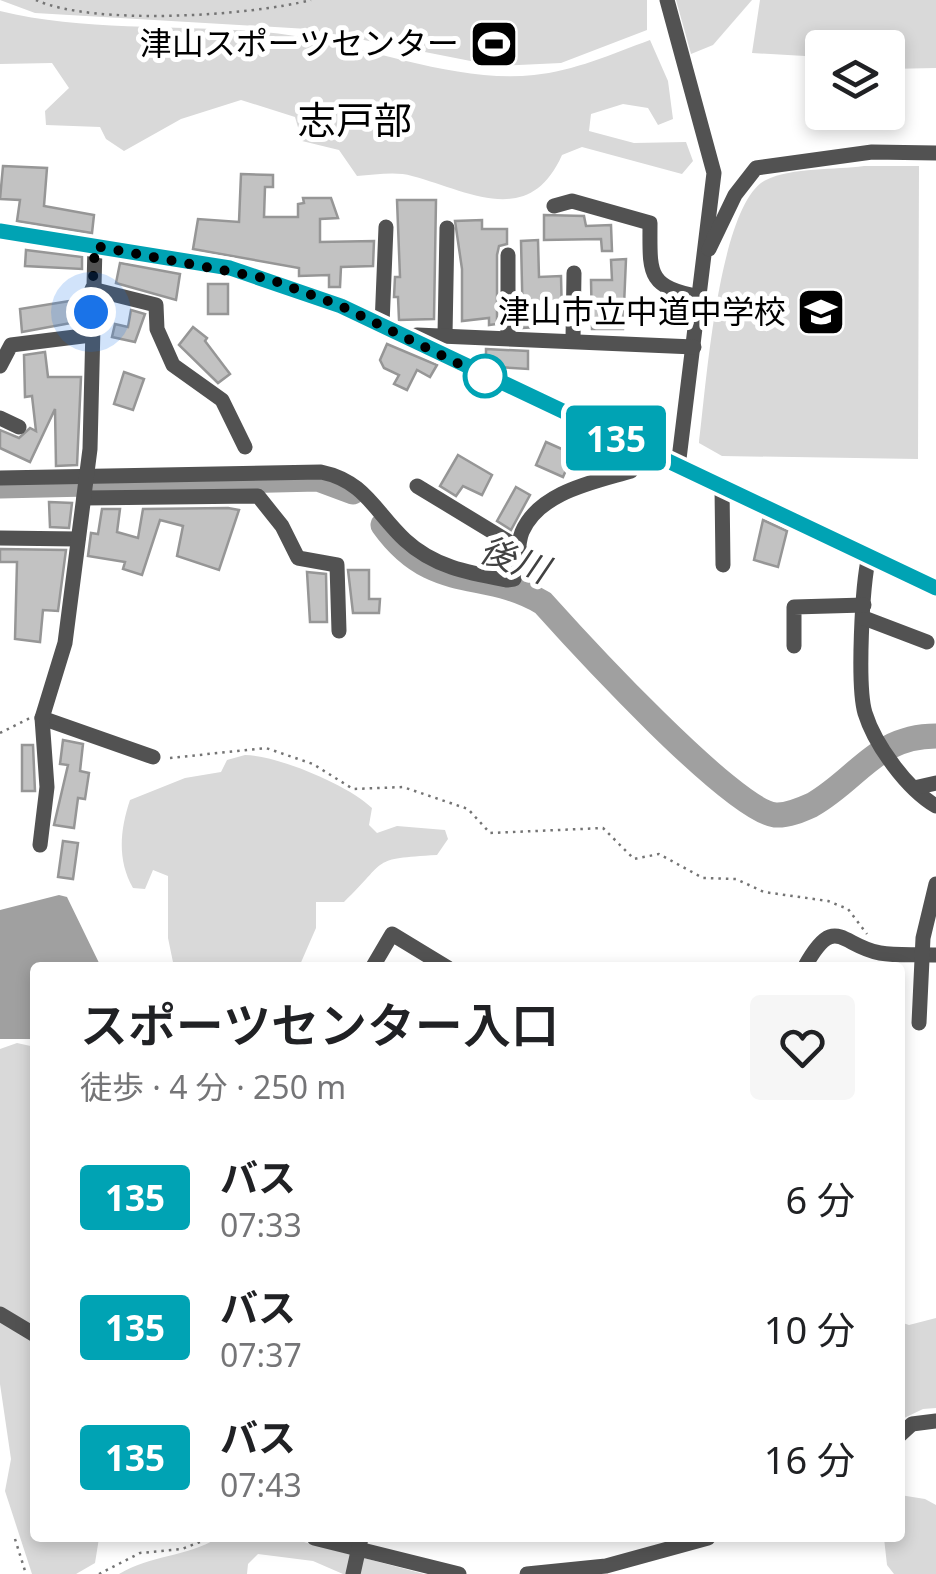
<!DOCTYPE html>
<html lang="ja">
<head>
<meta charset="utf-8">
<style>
	:root { --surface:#fff; --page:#f6f6f6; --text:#202124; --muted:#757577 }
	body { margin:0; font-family:"Noto Sans","Noto Sans JP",sans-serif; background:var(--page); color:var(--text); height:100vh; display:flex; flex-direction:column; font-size:38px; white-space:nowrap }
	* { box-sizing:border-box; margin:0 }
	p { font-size:32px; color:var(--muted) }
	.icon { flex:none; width:55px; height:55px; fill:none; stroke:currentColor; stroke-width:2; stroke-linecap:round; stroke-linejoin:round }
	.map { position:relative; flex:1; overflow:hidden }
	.details { position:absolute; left:30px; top:962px; width:875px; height:580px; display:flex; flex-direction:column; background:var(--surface); border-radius:10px; box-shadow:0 5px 15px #0003 }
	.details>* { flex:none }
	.badge { padding:0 20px; border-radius:8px; font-size:35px; line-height:65px }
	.fabs { position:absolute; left:805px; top:30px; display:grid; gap:20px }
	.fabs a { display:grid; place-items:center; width:100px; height:100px; border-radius:10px; background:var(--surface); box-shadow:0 5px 15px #0003; font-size:50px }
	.you { position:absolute; width:50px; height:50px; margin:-25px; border:8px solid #fff; border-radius:50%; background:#1a73e8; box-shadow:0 0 0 15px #1a73e833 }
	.map>.badge { position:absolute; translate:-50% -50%; box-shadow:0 0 0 5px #fff }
	.round { display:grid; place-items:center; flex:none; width:105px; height:105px; border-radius:10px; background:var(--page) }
	.summary { display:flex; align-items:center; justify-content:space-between; height:170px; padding:0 50px }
	h1 { font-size:48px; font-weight:600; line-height:75px }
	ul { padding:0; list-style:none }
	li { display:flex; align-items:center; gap:30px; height:130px; padding:0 50px }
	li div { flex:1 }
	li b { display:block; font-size:38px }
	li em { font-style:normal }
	li .badge { min-width:110px; font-weight:700; text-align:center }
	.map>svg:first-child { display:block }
</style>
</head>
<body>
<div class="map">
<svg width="936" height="1574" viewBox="0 0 936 1574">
	<rect width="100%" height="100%" fill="#fff"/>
	<g fill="#d9d9d9">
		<polygon points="0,0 647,0 647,30 561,63 496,66 308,29 35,13"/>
		<polygon points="676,0 752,0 713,45 691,54"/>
		<polygon points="760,0 936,0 936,68 888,69 888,48 822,48 822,57 752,53"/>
		<path d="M0,11C98,35 203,21 302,37C377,49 457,83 534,75C574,71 612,54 650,40L668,81L673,119L658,125L648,108L623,104L591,114L589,131L634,143L686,142L693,161L682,174L582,147L562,155C529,229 469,191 412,176C396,171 374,175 357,176L339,150L302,141L295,117L241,100L181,119L124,151L106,139L100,127L46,125L45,111L69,88L52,63L0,64Z"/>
		<path d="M864,166H919L918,459L722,456L699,443C706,390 718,204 766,180C792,167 836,170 864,166Z"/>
		<path d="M245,755C279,756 348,785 372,808L369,825L377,833L397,826L445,830L448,839L437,855C369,859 389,859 344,902H316V928L299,967H174L168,938V876L153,870L145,889L133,888C117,860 120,830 130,800L185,778L221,772L227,760Z"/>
		<polygon points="17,1043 35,1047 35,1538 99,1538 95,1563 76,1574 32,1574 5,1491 11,1459 0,1384 0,1049"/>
		<polygon points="936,1318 936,1408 923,1409 900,1420 900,1322 909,1325"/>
		<polygon points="900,1495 925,1499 936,1505 936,1574 894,1574 887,1565 884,1538 900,1538"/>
		<path d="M218,1538H289L424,1574H343L313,1561L258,1554L248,1564L247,1574H119C151,1555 186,1557 218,1538Z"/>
	</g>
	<polygon fill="#a0a0a0" points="59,895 67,897 101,967 35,968 35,1039 0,1039 0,910"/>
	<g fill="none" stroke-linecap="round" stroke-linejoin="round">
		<g stroke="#a0a0a0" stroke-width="25">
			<polyline points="0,486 318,479 353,492"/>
			<path d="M383,525C433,595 483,567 543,603C578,642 732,810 775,815C787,816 801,810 812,805C859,778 876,736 936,736"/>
		</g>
	</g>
	<g fill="#c2c2c2" stroke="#969696" stroke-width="2.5">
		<polygon points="3,166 47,168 44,206 94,215 92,233 17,221 20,200 0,199"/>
		<polygon points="241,174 273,175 273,187 265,187 264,217 298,217 298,204 304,203 303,198 331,198 338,218 320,219 320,242 374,241 373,266 341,267 340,287 329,287 329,275 299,276 299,268 193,249 198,219 239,222"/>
		<polygon points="397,200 436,200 434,319 399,320 398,297 394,297 395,277 400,277"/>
		<polygon points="544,215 584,216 586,226 611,225 612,251 602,251 601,239 544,240"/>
		<polygon points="482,220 482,229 507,229 507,244 499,246 497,255 497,324 489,325 489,318 462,321 462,269 455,221"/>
		<polygon points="538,240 539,277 561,276 562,317 538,318 538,327 523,328 521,241"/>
		<polygon points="26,250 82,257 82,269 25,266"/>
		<polygon points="626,259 623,329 592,329 591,280 612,280 611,260"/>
		<polygon points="120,263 180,274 176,300 116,283"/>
		<rect x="208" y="284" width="20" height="30"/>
		<polygon points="82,299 82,321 22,332 20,309"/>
		<polygon points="131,310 145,314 135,342 112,337 115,324 128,327"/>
		<polygon points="193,327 207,338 205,341 230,374 218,383 179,345"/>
		<polygon points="387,344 437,365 430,377 417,370 407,390 394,384 399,375 384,368 380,360"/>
		<polygon points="486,349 528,351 528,369 498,367 498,361 486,360"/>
		<polygon points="45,352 48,377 81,377 77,465 56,466 55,409 30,462 0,448 0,430 19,438 30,428 36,431 32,396 25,397 24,355"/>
		<polygon points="124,372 144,379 133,410 114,404"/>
		<polygon points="546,442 573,454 563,477 536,465"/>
		<polygon points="458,455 492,475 482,495 463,486 456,496 440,486"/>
		<polygon points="516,487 530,495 511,530 497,521"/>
		<polygon points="49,502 72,503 69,528 50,527"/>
		<polygon points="228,508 239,510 219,570 177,556 183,526 160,520 142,575 123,569 125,562 88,556 91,533 98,534 102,509 120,509 117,532 138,538 143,509"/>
		<polygon points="763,520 787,531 778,567 754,560"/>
		<polygon points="0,549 66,550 58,611 43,610 40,642 15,639 17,562 0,562"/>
		<polygon points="348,570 369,570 369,599 380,599 379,613 353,613"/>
		<polygon points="307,572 326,574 327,622 310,622"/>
		<polygon points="63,740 83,744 80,771 89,773 85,799 78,798 74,828 54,825 68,765 60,764"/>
		<polygon points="22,745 33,745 35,791 22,791"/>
		<polygon points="63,841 78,843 73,879 58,877"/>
	</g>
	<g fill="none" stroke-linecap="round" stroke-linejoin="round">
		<g stroke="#747474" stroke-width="2.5" stroke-dasharray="2.5 5" stroke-linecap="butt">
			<path d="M36,0C93,26 249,16 311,0"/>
			<polyline points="0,733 30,718"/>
			<polyline points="170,758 266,748 313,764 353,789 403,787 468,809 490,833 603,828 634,859 659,854 703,878 736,879 764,892 828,901 848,909 867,934"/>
			<polyline points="15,1539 26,1574"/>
			<polyline points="99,1574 140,1553 182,1549 210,1538"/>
		</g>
		<g stroke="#525252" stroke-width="15">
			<polyline points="667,0 714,173 678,467"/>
			<path d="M554,206L572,201L650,223C650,273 646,287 700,297"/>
			<polyline points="709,249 735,195 756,168 872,152 936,153"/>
			<polyline points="92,289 156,305 157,329 173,365 222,400 245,447"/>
			<polyline points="382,325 386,227"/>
			<polyline points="445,335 447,228"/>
			<polyline points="508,337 508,255"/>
			<polyline points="407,338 417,335 694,347"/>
			<polyline points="573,339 574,273"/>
			<polyline points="0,366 11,345 91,335"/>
			<polyline points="0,418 19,427"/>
			<path d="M0,478L321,472C365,481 375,512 405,540C434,567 469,573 507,580L514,579C520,564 516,547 522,532C539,492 594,482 631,471L644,451"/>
			<polyline points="417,486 519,548"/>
			<polyline points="722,487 723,565"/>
			<polyline points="84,498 258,496 282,526 298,558 337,565 339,631"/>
			<polyline points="0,538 78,539"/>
			<path d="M869,556C862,585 857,686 865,713C875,745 907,789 936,806"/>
			<polyline points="864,618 927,642"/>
			<polyline points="794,646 794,607 864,605"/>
			<polyline points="42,718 153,757"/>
			<polyline points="914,788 936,783"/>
			<polyline points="40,845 47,787 42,718 65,643 90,449 95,246"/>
			<polyline points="372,968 392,934 448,968"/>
			<path d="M804,968C835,911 841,946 880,953C898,956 918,954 936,955"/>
			<polyline points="919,1023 923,938 936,884"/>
			<polyline points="0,1314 35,1335"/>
			<polyline points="900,1435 912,1424 936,1421"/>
			<polyline points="314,1538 459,1574"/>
			<polyline points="353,1574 361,1538"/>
			<polyline points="527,1574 606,1566 708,1538"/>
		</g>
		<polyline stroke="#000" stroke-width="18" points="0,231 230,268 341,306 936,588"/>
	</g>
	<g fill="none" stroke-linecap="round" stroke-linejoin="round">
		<g stroke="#fff" stroke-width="22">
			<polyline id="line" points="0,231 230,268 341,306 936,588"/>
		</g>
		<use href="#line" stroke="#00a3b4" stroke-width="15"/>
		<polyline stroke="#000" stroke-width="10" stroke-dasharray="0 18" points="91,312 95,246 269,279 341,306 496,382 485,376"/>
	</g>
	<defs>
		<g id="stadium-square" transform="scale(2.5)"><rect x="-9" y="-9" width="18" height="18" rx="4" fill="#000" stroke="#fff"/><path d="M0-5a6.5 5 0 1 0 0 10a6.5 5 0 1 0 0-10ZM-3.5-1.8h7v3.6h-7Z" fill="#fff"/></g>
		<g id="school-square" transform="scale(2.5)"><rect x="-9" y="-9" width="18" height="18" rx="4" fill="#000" stroke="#fff"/><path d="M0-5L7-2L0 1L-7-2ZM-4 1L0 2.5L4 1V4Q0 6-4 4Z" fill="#fff"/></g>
	</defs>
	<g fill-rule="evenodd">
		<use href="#stadium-square" x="494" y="44"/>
		<use href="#school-square" x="821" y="312"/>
	</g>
	<circle fill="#fff" stroke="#00a3b4" stroke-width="5" cx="485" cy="376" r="20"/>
	<g text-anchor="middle" stroke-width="10" stroke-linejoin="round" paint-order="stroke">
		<g font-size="32" fill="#000" stroke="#fff" text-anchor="end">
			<text x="459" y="55">津山スポーツセンター</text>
			<text x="786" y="323">津山市立中道中学校</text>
		</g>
		<g font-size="35" font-style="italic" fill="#414141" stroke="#fff">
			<text transform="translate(514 560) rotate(20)" y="12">後川</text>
		</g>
		<g font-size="38" fill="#000" stroke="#fff">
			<text x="355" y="134">志戸部</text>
		</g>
	</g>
</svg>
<div class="fabs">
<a><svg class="icon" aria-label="layers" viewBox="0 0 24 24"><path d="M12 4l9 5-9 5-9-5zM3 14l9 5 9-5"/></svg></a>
</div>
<div class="you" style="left:91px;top:312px"></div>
<b class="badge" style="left:616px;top:438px;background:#00a3b4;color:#fff">135</b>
<section class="details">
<div class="summary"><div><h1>スポーツセンター入口</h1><p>徒歩 · 4 分 · 250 m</p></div><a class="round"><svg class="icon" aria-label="heart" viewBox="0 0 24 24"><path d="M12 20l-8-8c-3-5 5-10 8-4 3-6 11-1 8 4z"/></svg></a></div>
<ul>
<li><span class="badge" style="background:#00a3b4;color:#fff">135</span><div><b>バス</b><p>07:33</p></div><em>6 分</em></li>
<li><span class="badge" style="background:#00a3b4;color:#fff">135</span><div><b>バス</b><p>07:37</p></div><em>10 分</em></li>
<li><span class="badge" style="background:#00a3b4;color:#fff">135</span><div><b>バス</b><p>07:43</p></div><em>16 分</em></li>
</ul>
</section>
</div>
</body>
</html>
